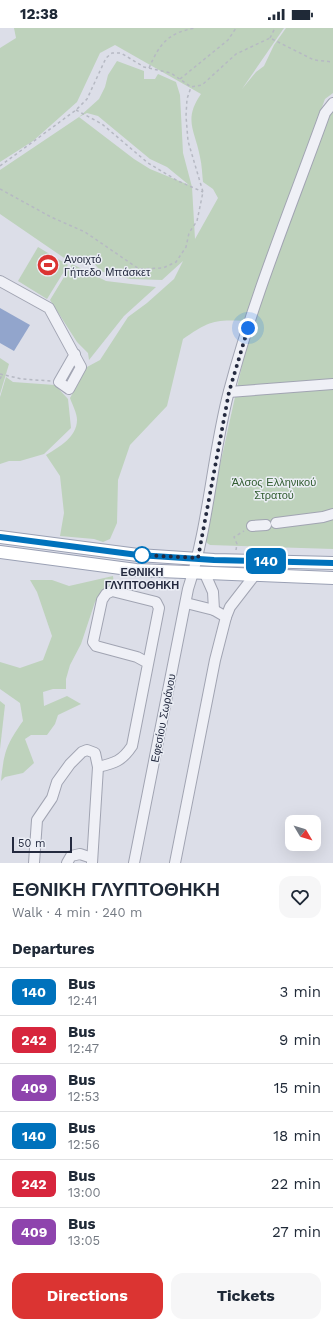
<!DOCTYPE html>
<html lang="en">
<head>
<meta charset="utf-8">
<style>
	:root { --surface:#fff; --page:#f6f6f7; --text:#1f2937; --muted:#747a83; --line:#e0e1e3; --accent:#db3432 }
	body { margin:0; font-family:"Work Sans",sans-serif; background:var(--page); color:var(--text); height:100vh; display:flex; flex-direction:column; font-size:15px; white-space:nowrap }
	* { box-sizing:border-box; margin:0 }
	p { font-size:13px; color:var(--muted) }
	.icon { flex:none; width:22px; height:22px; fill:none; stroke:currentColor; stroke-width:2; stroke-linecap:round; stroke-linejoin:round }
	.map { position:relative; height:835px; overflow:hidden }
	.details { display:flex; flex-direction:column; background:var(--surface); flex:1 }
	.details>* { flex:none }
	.badge { padding:0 8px; border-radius:6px; font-size:14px; line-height:26px }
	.needle { width:26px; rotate:128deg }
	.tools { position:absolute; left:285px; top:787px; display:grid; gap:8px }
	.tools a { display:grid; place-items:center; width:36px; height:36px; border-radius:8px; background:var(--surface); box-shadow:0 4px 16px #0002; font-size:20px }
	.scale { position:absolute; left:12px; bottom:10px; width:60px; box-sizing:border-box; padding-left:4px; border:2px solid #242a3f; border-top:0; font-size:11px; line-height:14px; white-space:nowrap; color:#242a3f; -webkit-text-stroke:3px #ebeef5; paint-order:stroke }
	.you { position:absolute; width:20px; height:20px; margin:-10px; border:3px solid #fff; border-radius:50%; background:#1a73e8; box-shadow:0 0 0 6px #1a73e833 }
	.map>.badge { position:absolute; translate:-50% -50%; box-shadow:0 0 0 2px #fff }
	h2 { padding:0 12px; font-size:15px; line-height:36px }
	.round { display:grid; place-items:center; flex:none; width:42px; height:42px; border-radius:12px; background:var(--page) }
	.headline { display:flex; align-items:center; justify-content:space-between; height:68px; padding:0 12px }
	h1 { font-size:19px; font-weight:700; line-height:30px }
	.button { display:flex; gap:8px; margin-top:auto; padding:8px 12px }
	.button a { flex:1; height:46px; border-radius:12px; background:var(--accent); color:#fff; font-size:16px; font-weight:700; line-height:46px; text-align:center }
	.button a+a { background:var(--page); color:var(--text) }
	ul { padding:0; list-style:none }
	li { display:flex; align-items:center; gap:12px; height:48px; padding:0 12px; border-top:1px solid var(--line) }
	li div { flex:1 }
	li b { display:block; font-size:15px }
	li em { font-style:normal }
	li .badge { min-width:44px; font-weight:700; text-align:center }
	.status { display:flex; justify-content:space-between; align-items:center; height:28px; padding:0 20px; background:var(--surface); direction:ltr }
	.status svg { height:11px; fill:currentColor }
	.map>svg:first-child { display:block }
</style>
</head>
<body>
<div class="status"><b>12:38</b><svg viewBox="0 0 49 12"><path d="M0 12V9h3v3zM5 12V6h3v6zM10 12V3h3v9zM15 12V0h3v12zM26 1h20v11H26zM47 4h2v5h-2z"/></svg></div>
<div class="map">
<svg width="333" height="835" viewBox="0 0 333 835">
	<rect width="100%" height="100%" fill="#dcdee8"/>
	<g fill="#bed2bc" fill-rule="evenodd">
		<path d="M14,0H284L242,61L256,44L264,38L274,17L286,0H333V65L325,71L244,293C213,291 208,294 183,311L167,378L130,417L118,452L117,495L110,511L103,514L94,511L60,508L64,485L60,448L46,427C59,419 77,409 77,392C77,385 72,376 70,370L87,339L100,332L128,289L147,275L174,251L183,233L162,252L130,251L100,243L89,228L70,234L0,186V142L79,89L99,71L105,59L108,47L117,33L144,43V51H155L158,46L176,54L180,67L183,125L192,159L195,211L218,170L213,161L203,154C202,146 202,137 200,129C195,102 183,92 201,66L115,17L100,25L77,74L33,113L0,134V20L16,10ZM87,85L98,88L150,131L167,139L189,157L150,141L134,131L79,89Z"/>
		<polygon points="333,79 333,521 210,517 207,515 205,512 209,487 248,310 317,115"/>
		<polygon points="38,219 68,237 47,271 18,253"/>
		<polygon points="72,236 106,253 156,259 124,288 89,332 88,325 77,314 50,272"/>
		<polygon points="0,330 9,336 0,366"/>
		<polygon points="6,349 13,354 55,357 68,371 71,400 44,426 20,433 9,433 0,436 0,369"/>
		<path d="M113,548L114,557L95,574L81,616L70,637L66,651V661H53L43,664L44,678L67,668L81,676L58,687L55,696L47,707H31L25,711L34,735L23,745L5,749L1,753C4,724 6,717 23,693L20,675L0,661V634L20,640L43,632L52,608L37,564L30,552H52L69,558Z"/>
		<polygon points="0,673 5,677 0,721"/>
	</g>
	<polygon fill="#92a5cc" points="0,280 30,297 14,323 0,315"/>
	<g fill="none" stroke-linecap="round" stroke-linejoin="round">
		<g stroke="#a1a4b2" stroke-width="12">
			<g id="minor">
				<polyline points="0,253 49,280 81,339 69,361 59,354 75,326"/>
				<polyline points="229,364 333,356"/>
				<polyline points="276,495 323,489 333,486"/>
				<polyline points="252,498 266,497"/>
				<polyline points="205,546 213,564 214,582"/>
				<polyline points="186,575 214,582 226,589 230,579 254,548"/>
				<path d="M98,739C115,735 122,733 132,718L159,580L156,574L112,563L106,566L102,572L93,614L96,618L137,629L148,635"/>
				<polyline points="34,835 37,792 52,770 57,754 70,736 82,724 87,722 95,725 98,739 92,835"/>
				<polyline points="67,835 71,828 80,826 92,830"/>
				<path d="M134,835L188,561C209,497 212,428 229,363C254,268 292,177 325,85L333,75"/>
				<polyline points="175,835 215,632 226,589"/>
			</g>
		</g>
		<g stroke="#9aa0b4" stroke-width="14">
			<g id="major">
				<polyline points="0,509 138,527 214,532 333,535"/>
				<polyline points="0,524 136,542 333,550"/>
			</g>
		</g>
		<g stroke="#b6b9c3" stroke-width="1.5" stroke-dasharray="3 3" stroke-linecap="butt">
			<polyline points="270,10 275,0"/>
			<path d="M149,40C160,15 168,5 195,0"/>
			<polyline points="180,51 228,12 236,0"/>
			<polyline points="76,82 102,96 148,135 178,153 203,164"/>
			<polyline points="0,138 76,82 87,71 106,30 112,25 121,25 144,39 171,45 191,59 202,57 236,26 270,10 314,32 333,34"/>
			<polyline points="0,161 51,189 85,204 139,241 163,240 176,234 186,219 189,205 197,193 203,164 188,113 186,88 187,71 191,59"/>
			<polyline points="0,346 22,351 51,353"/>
			<polyline points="0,351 2,347"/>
			<polyline points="236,522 237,516 234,509 244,503"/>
		</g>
		<use href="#minor" stroke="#eff0f6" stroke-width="10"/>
		<use href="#major" stroke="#fff" stroke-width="12"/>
	</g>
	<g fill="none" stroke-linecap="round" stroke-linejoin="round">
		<g stroke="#fff" stroke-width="9">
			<polyline id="line" points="0,509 138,527 214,532 333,535"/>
		</g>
		<use href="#line" stroke="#0072bc" stroke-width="6"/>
		<polyline stroke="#242a3f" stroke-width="4" stroke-dasharray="0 7.2" points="142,527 198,530 229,364 248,300"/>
	</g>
	<defs>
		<g id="stadium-disc" transform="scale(1.15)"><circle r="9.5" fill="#db3432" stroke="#ebeef5"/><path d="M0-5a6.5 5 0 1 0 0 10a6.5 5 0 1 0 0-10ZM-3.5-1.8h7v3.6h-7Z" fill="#fff"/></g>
	</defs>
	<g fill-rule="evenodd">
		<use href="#stadium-disc" x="48" y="237"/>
	</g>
	<circle fill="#fff" stroke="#0072bc" stroke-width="2" cx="142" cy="527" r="8"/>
	<g text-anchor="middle" stroke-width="3" stroke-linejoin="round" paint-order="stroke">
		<g font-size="11" fill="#242a3f" stroke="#ebeef5" text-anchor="start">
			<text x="64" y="235">Ανοιχτό<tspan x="64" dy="13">Γήπεδο Μπάσκετ</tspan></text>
		</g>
		<g font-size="11" fill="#315c30" stroke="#ebeef5">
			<text x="274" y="458">Άλσος Ελληνικού<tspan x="274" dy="13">Στρατού</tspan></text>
		</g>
		<g font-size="11" font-weight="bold" fill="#242a3f" stroke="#ebeef5">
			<text x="142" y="548">ΕΘΝΙΚΗ<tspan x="142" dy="13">ΓΛΥΠΤΟΘΗΚΗ</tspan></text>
		</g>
		<g font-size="11" fill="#242a3f" stroke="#ebeef5">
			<text transform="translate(163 690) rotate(-79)" y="4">Εφεσίου Σωράνου</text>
		</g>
	</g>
</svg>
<div class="tools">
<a><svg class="needle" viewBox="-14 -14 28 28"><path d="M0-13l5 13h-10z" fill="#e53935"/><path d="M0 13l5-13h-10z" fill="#747a83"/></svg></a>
</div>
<div class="scale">50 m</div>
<div class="you" style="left:248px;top:300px"></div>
<b class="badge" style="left:266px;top:533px;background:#0072bc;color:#fff">140</b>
</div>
<section class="details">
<div class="headline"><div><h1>ΕΘΝΙΚΗ ΓΛΥΠΤΟΘΗΚΗ</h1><p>Walk · 4 min · 240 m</p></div><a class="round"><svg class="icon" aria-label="heart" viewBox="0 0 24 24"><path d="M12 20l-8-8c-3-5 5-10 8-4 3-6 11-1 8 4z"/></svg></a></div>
<h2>Departures</h2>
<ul>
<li><span class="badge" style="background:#0072bc;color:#fff">140</span><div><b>Bus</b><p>12:41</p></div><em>3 min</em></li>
<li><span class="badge" style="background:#d7263d;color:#fff">242</span><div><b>Bus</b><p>12:47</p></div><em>9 min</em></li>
<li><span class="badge" style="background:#8e44ad;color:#fff">409</span><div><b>Bus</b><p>12:53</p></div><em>15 min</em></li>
<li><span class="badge" style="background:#0072bc;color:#fff">140</span><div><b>Bus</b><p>12:56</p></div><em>18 min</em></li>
<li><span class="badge" style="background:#d7263d;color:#fff">242</span><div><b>Bus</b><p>13:00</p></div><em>22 min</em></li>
<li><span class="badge" style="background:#8e44ad;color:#fff">409</span><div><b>Bus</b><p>13:05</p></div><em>27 min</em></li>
</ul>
<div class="button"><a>Directions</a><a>Tickets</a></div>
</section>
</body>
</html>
